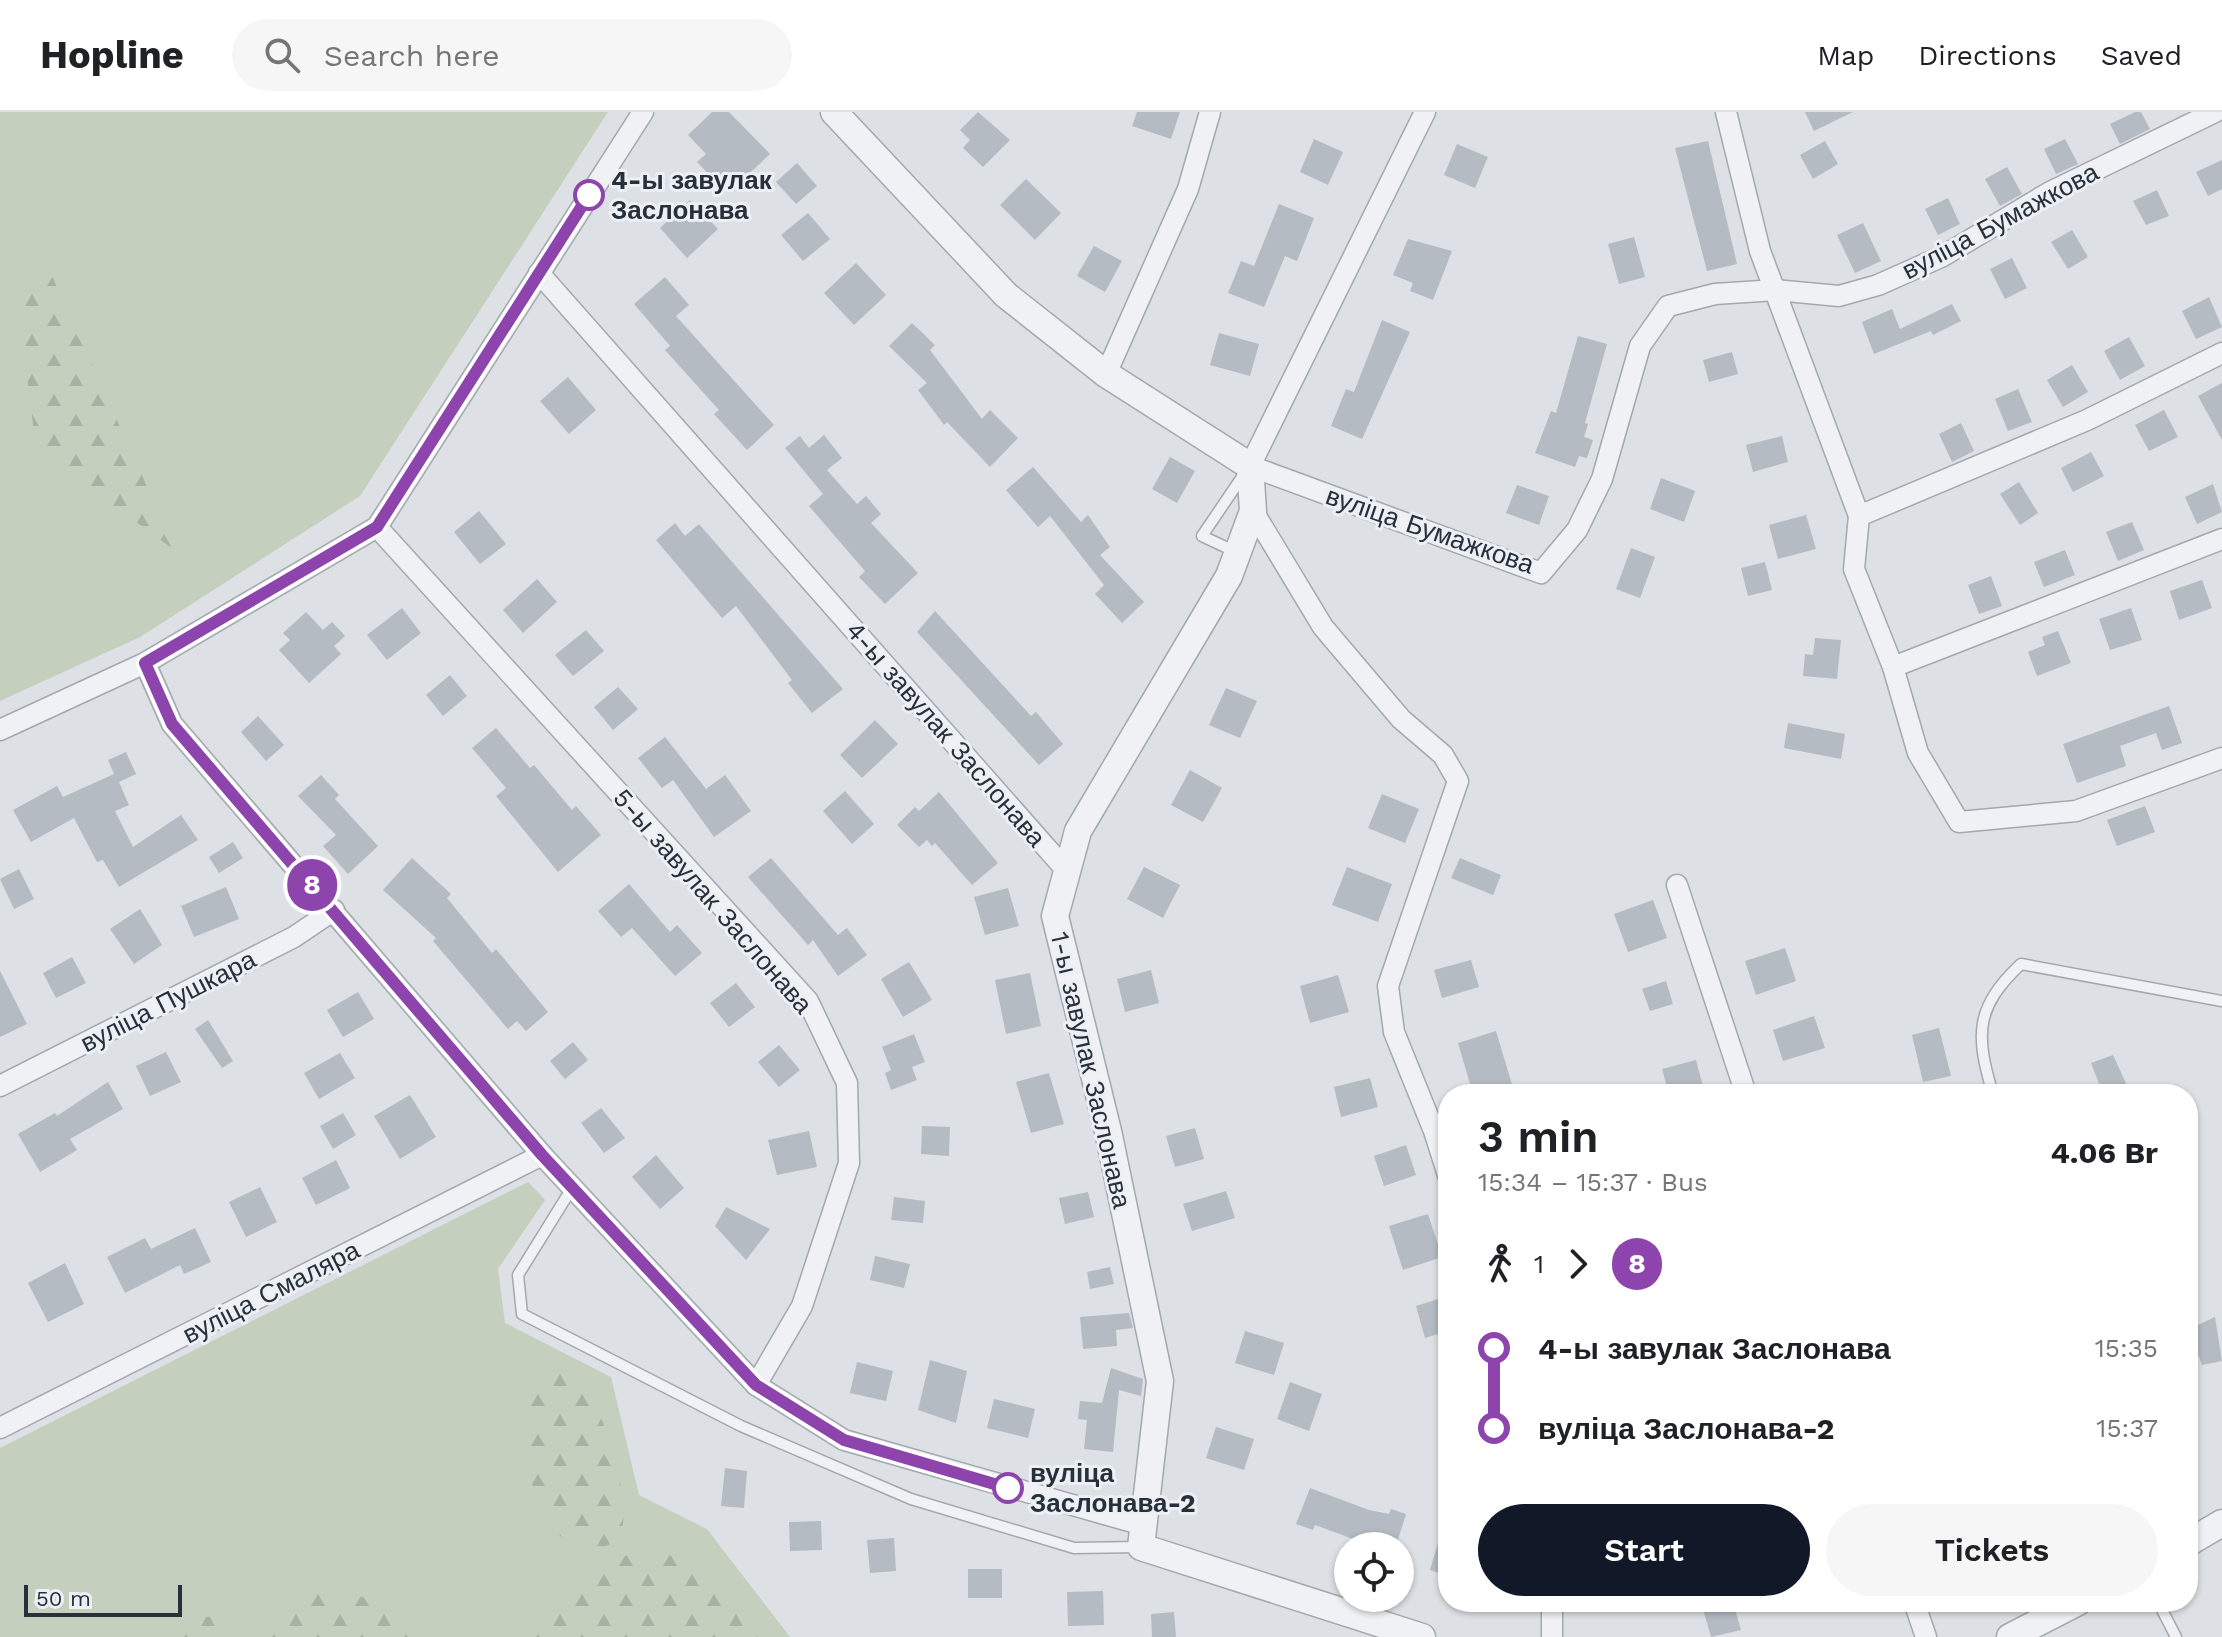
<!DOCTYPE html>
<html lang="en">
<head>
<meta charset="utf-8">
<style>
	:root { --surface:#fff; --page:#f6f6f6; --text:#202124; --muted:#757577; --line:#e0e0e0; --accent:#111827 }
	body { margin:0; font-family:"Work Sans",sans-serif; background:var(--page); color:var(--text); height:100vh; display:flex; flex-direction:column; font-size:30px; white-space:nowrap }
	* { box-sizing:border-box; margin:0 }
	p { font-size:26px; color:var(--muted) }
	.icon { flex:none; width:44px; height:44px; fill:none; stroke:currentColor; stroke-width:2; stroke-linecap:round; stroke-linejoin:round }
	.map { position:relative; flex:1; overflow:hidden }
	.details { position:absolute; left:1438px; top:972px; width:760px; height:528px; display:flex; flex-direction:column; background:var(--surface); border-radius:32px; box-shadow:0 2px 6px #0004 }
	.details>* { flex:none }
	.badge { padding:0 16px; border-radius:26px; font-size:28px; line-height:52px }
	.fabs { position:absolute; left:1334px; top:1420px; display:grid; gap:16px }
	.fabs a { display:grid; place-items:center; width:80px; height:80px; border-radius:50%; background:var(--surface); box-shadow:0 2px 6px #0004; font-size:40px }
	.scale { position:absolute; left:24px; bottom:20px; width:158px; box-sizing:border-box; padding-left:8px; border:4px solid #27303b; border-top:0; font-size:22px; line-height:28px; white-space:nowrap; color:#27303b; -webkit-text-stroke:6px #ecf0f4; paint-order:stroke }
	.map>.badge { position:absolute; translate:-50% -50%; box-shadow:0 0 0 4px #fff }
	.legs { display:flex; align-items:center; gap:12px; height:88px; padding:0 40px; font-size:26px }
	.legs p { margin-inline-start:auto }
	.overview { display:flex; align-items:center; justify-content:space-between; height:136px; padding:0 40px }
	h1 { font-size:44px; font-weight:600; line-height:60px }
	.cta { display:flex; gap:16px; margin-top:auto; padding:16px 40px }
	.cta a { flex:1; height:92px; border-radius:48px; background:var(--accent); color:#fff; font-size:32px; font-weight:600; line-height:92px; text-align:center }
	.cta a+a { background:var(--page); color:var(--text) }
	ul { padding:0 40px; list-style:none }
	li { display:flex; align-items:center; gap:28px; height:80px; font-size:30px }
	li i { display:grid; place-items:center; width:12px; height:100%; margin:0 10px; background:currentColor }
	li i::after { content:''; width:20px; height:20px; margin:-10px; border:6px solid; border-radius:50%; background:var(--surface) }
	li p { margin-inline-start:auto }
	li:first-child i { background:linear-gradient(#0000 50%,currentColor 0) }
	li:last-child i { background:linear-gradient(currentColor 50%,#0000 0) }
	header { display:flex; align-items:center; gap:48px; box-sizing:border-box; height:112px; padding:0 40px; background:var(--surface); border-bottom:2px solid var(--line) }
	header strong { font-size:38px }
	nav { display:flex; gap:44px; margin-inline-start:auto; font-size:28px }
	.search { width:560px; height:72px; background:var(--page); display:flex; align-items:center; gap:20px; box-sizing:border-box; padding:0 28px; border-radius:44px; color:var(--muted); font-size:30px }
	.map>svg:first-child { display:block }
</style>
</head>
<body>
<header>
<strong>Hopline</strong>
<div class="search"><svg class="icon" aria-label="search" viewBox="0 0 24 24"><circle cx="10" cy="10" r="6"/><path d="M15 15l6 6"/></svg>Search here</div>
<nav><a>Map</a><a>Directions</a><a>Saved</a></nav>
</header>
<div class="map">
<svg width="2222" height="1525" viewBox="0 0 2222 1525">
	<defs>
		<pattern id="forest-firs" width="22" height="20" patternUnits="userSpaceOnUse" patternTransform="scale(2)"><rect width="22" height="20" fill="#c4cfbe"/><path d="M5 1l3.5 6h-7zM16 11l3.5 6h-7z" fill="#a8b2a4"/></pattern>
	</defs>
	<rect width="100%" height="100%" fill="#dde1e6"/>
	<g fill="#c4cfbe">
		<polygon points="0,0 608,0 360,384 140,525 0,589"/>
		<polygon points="528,1070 545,1088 498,1157 505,1211 611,1265 639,1383 707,1417 790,1525 0,1525 0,1336"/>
	</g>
	<g fill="url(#forest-firs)">
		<polygon points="52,164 176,439 36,337 16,176"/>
		<path d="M551,1259C564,1262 575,1266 584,1275C604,1297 637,1401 618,1425C612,1434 601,1436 591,1437C533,1440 509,1305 531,1271C537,1263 542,1262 551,1259Z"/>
		<path d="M663,1441C715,1457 724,1488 758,1525H524C564,1504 576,1470 608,1450C623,1441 645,1442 663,1441Z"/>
		<path d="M335,1476C376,1486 407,1512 447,1525H246L308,1482Z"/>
		<polygon points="216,1504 230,1512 226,1525 173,1525 206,1505"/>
	</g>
	<g fill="#b4bbc2">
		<polygon points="712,0 729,0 770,42 735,75 726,65 719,73 697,50 706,42 688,23"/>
		<polygon points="978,0 1010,28 983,55 963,36 970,28 960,18"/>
		<polygon points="1137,0 1180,0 1171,27 1132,14"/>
		<polygon points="1805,0 1853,0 1814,19"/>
		<polygon points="2135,0 2141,0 2150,17 2120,32 2110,12"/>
		<polygon points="1314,27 1343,40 1328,73 1300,60"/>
		<polygon points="2065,27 2078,52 2056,62 2044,37"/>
		<polygon points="1708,29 1737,152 1707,159 1675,36"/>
		<polygon points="1825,29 1838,52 1813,67 1800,43"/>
		<polygon points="1457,32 1488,45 1475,76 1444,63"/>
		<polygon points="2222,48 2222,77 2208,84 2196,60"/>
		<polygon points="797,51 817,74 796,92 776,70"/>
		<polygon points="2007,55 2022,82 2000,94 1985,67"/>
		<polygon points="1026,67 1061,101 1035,128 1000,93"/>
		<polygon points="2157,78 2169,104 2146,113 2133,89"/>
		<polygon points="1948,86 1960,112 1938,123 1925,97"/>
		<polygon points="690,88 718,117 687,146 660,116"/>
		<polygon points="1279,92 1314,106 1297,149 1285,144 1264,195 1228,181 1241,149 1254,154"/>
		<polygon points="808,101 830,127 803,149 781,123"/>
		<polygon points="1863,111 1881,149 1855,161 1837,123"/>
		<polygon points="2072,118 2088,145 2068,157 2051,130"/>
		<polygon points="1634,125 1645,165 1619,172 1608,132"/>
		<polygon points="1408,127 1452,139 1433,188 1410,179 1413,171 1393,163"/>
		<polygon points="1094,134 1122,149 1105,180 1077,164"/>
		<polygon points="2012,146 2027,176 2005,187 1990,157"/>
		<polygon points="856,151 886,183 854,213 824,181"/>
		<polygon points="665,165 689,193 676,204 774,313 747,338 714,302 719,298 665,238 670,234 634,192"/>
		<polygon points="2209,185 2222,215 2196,227 2182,199"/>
		<polygon points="1952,192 1961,209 1933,223 1931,219 1874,242 1862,210 1892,197 1900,217"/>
		<polygon points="1382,208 1410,220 1362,327 1331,314 1346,277 1354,280"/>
		<polygon points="912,211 935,233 930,238 982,307 990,298 1018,326 990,355 947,310 944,313 918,278 927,271 889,234"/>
		<polygon points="1219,221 1259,232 1250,264 1210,253"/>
		<polygon points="1578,224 1607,232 1585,311 1588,312 1584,325 1593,328 1587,346 1579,344 1575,355 1535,341 1551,299 1556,301"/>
		<polygon points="2129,225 2145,254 2120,268 2104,239"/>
		<polygon points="1732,240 1738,262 1709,270 1703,248"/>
		<polygon points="2072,253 2088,280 2063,295 2047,268"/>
		<polygon points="568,265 596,298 569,322 540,289"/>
		<polygon points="2222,271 2222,328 2198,284"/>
		<polygon points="2018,277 2032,310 2008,319 1995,287"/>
		<polygon points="2164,298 2178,325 2149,339 2135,313"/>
		<polygon points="1961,311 1974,339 1952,350 1939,322"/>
		<polygon points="824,323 842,346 827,358 857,392 866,384 881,402 871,411 918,461 885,492 859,465 865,459 809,394 823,382 785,336 800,324 809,336"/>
		<polygon points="1782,324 1788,350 1753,360 1746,333"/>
		<polygon points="2091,340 2104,364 2073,380 2061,356"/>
		<polygon points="1170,345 1195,359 1177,391 1152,377"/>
		<polygon points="1033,355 1081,410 1088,403 1110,435 1100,443 1144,490 1122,511 1095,482 1104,473 1050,404 1038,415 1006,378"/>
		<polygon points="1661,366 1695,379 1684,410 1650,397"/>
		<polygon points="2019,370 2038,401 2020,413 2000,382"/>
		<polygon points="2213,372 2222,400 2197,412 2185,385"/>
		<polygon points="1517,373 1549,384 1539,413 1506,401"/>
		<polygon points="479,399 506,432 480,452 454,420"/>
		<polygon points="1806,403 1816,437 1778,447 1769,413"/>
		<polygon points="2132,410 2144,438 2118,449 2106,420"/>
		<polygon points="675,411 685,424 699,412 843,577 812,601 788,571 792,568 736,494 722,506 656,428"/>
		<polygon points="1631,436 1655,445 1640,486 1616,477"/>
		<polygon points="2065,438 2075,463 2044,475 2034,450"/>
		<polygon points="1765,450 1772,478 1748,484 1741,456"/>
		<polygon points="1991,464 2002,494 1979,502 1968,473"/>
		<polygon points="537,467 557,490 523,521 503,498"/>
		<polygon points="2202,468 2212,496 2179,508 2170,479"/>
		<polygon points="402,496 421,521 387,548 367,523"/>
		<polygon points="2131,496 2142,528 2110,538 2099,507"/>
		<polygon points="935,499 1031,604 1036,600 1063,632 1039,653 917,520"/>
		<polygon points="306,500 323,518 332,510 345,524 334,534 341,542 309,571 279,538 290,528 283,521"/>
		<polygon points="586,518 604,539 573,564 555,543"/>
		<polygon points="2058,519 2071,551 2037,564 2028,540 2045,533 2042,525"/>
		<polygon points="1815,526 1841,528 1837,567 1803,564 1805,542 1813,543"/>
		<polygon points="450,563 467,584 443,604 426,583"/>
		<polygon points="618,575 638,597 613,618 594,595"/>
		<polygon points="1226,576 1257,589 1240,626 1209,613"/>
		<polygon points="2169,594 2182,631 2162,638 2156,621 2120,634 2126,654 2077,671 2063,632"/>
		<polygon points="258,604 284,633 266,649 241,620"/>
		<polygon points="875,608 898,632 862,666 840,643"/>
		<polygon points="1788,611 1845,622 1841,647 1784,636"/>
		<polygon points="496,616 530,656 534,653 572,698 576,694 601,723 558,760 496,684 506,676 472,636"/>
		<polygon points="665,625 706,677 725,663 751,699 714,725 673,668 662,676 638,646"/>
		<polygon points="126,640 136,662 119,670 129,693 115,699 133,735 181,703 198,728 119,775 103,748 97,750 74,706 31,730 13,698 57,674 63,685 114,662 108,648"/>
		<polygon points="1190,658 1222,676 1203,710 1171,693"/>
		<polygon points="321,663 339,683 335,687 378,734 348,762 323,734 336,723 298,684"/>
		<polygon points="845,679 874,712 852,732 823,699"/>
		<polygon points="939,680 998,751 972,773 935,731 932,734 927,728 919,735 897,713 915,695 919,699"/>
		<polygon points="1382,682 1419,697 1405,731 1368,716"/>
		<polygon points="2145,694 2155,720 2117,734 2107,708"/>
		<polygon points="233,730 243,746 219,761 209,745"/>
		<polygon points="412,746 451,782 447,786 492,841 496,837 548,900 526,919 517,909 508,917 433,829 436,826 383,778"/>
		<polygon points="771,746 838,823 847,816 867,843 838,864 813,828 808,833 748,765"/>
		<polygon points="1460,746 1501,763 1493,783 1451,766"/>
		<polygon points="1144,755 1180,773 1163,806 1127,787"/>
		<polygon points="1347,755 1392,772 1378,810 1332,793"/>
		<polygon points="19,757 34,787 14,797 0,767"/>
		<polygon points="629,772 670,820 677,813 702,841 675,864 632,816 621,825 598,799"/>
		<polygon points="226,775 239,807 194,825 181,794"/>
		<polygon points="1008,776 1019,814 985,823 974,785"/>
		<polygon points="1653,788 1667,826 1628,840 1614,802"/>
		<polygon points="140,797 162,833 134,852 110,817"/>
		<polygon points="1785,836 1796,869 1756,883 1745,849"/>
		<polygon points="72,845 86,871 56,886 43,861"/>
		<polygon points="1471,848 1479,875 1442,886 1434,858"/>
		<polygon points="909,850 932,888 903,905 881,867"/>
		<polygon points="1151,858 1159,891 1125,900 1117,867"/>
		<polygon points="0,859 27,912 0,925"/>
		<polygon points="1030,861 1041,914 1006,922 995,868"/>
		<polygon points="1338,863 1349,900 1310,911 1300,874"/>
		<polygon points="1666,869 1673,892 1650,899 1642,877"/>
		<polygon points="736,871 755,895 729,915 710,891"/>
		<polygon points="358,880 374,907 343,925 327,898"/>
		<polygon points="1814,904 1825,936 1783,949 1773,918"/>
		<polygon points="208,908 233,949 222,956 195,917"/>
		<polygon points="1939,916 1951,964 1923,970 1912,923"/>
		<polygon points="1496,919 1513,976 1496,982 1473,982 1458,931"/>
		<polygon points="914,922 925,950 912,955 917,968 891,978 885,961 891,958 882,935"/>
		<polygon points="573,930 588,948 565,967 550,949"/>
		<polygon points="779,933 800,958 779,975 758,950"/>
		<polygon points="166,940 181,970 150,984 136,954"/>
		<polygon points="340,941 355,966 319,987 304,961"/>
		<polygon points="2113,943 2131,982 2103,982 2091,951"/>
		<polygon points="1696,948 1705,982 1669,982 1662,957"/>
		<polygon points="1049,961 1064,1012 1031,1021 1016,970"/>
		<polygon points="1370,966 1378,995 1341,1005 1334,975"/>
		<polygon points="108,970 123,997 70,1027 77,1038 40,1060 18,1022 55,1001 57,1004"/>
		<polygon points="410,983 436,1025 400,1047 374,1004"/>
		<polygon points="601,996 625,1026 604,1041 581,1011"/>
		<polygon points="343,1001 356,1023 333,1037 320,1014"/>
		<polygon points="922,1014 950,1015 949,1044 921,1042"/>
		<polygon points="1195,1016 1204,1047 1175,1055 1166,1024"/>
		<polygon points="809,1019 817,1055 777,1063 768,1028"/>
		<polygon points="1406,1033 1416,1063 1384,1074 1374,1044"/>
		<polygon points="656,1043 684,1076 660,1097 632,1065"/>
		<polygon points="336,1048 350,1076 316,1093 302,1066"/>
		<polygon points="260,1075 277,1110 246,1125 229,1090"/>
		<polygon points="1226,1079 1235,1106 1192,1119 1183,1092"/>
		<polygon points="1088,1080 1094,1105 1065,1112 1059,1086"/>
		<polygon points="894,1085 925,1089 923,1111 891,1108"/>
		<polygon points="726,1095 770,1117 746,1148 715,1114"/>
		<polygon points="1428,1102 1442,1145 1403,1158 1389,1114"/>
		<polygon points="195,1116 211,1150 184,1162 180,1153 125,1181 107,1145 145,1126 151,1137"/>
		<polygon points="875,1144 910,1152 904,1176 870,1168"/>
		<polygon points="65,1151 84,1192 48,1210 28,1171"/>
		<polygon points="1110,1155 1114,1172 1090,1177 1087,1160"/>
		<polygon points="1448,1184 1448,1219 1425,1226 1416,1194"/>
		<polygon points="1129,1201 1133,1216 1116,1218 1117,1234 1083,1237 1080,1205"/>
		<polygon points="2215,1205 2222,1249 2202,1253 2189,1217"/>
		<polygon points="1245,1219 1284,1231 1274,1263 1235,1251"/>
		<polygon points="930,1248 967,1259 956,1311 918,1298"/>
		<polygon points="857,1250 893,1259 886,1289 850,1281"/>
		<polygon points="1111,1256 1143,1267 1141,1284 1119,1278 1113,1340 1084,1337 1087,1308 1078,1307 1080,1289 1102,1291"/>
		<polygon points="1290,1270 1322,1282 1309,1319 1277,1307"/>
		<polygon points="994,1287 1035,1297 1028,1326 987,1316"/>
		<polygon points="1216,1315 1254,1327 1244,1358 1206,1346"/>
		<polygon points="725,1356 747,1359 744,1396 721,1394"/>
		<polygon points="1310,1376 1369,1398 1389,1402 1391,1397 1406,1402 1396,1434 1372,1434 1315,1413 1313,1418 1296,1412"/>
		<polygon points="821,1409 822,1438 790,1439 789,1410"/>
		<polygon points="1444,1411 1448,1412 1448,1464 1430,1458"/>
		<polygon points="894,1426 896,1459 870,1461 867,1428"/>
		<rect x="968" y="1457" width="34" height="29"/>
		<polygon points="1103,1479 1104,1513 1068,1514 1067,1480"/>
		<polygon points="1701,1490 1733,1490 1741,1518 1711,1525"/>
		<polygon points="1174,1500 1176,1525 1152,1525 1151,1502"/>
	</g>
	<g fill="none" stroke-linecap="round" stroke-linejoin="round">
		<g stroke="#a3a8af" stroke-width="13">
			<g id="service">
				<polyline points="1236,440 1202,424 1244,362"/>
				<path d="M1993,982C1975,923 1975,895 2021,852L2222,889"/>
				<polyline points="572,1076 518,1163 522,1202 741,1314 911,1387 1074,1436 1141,1435"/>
				<polyline points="2158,1490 2176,1525"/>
			</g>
		</g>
		<g stroke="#a3a8af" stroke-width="23">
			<g id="minor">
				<polyline points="1425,0 1250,354 1541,461 1577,418 1602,367 1640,234 1668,194 1715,182 1776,178 1839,184 1878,173 1943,144 2050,80 2215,0"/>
				<polyline points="1726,0 1760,139 1859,404 1854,457 1893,555 1918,641 1959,710 2076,699 2222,646"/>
				<polyline points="539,161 1067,759"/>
				<polyline points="1106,262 1188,77 1210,0"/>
				<polyline points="1253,399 1323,515 1401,607 1443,643 1458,669 1388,874 1394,920 1434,1019 1448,1063"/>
				<polyline points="1859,404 2087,308 2222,241"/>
				<polyline points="377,415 808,889 847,971 849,1051 802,1194 756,1273"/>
				<polyline points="145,551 172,612 542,1043 756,1273 844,1328 1143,1413"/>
				<polyline points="1893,555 2222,427"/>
				<polyline points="0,618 145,551 377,415 643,0"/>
				<polyline points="1677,773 1746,982"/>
				<polyline points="0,974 294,825 334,798"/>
				<polyline points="0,1316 542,1043"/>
				<polyline points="1914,1490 1926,1525"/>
				<polyline points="1552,1525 1552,1490"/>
			</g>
		</g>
		<g stroke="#a3a8af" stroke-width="29">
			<g id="tertiary">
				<polyline points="834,0 1006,183 1106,262 1250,354 1253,399 1229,464 1078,719 1055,804 1108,1019 1160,1269 1141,1435 1422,1525"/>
				<polyline points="2188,1431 2222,1411"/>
				<polyline points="2010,1525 2078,1490"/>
			</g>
		</g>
		<use href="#service" stroke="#eff1f4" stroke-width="10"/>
		<use href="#minor" stroke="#eff1f4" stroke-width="20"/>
		<use href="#tertiary" stroke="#eff1f4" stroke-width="26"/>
	</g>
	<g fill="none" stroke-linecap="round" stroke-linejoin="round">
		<g stroke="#fff" stroke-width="18">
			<polyline id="line-1" points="589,83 377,415 145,551 172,612 542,1043 756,1273 844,1328 1008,1376"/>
		</g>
		<use href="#line-1" stroke="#8e44ad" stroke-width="12"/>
	</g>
	<g fill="#fff" stroke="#8e44ad" stroke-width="4">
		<circle cx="589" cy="83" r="14"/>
		<circle cx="1008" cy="1376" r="14"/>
	</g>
	<g text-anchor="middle" stroke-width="6" stroke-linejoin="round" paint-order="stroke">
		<g font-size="26" font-weight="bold" fill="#27303b" stroke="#ecf0f4" text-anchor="start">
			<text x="611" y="77">4-ы завулак<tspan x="611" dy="30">Заслонава</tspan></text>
			<text x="1030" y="1370">вуліца<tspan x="1030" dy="30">Заслонава-2</tspan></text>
		</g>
		<g font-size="26" fill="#27303b" stroke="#ecf0f4">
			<text transform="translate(2000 109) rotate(-28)" y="9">вуліца Бумажкова</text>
			<text transform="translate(1430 418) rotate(19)" y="9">вуліца Бумажкова</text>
			<text transform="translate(946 622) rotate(49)" y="9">4-ы завулак Заслонава</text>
			<text transform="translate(713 789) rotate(49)" y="9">5-ы завулак Заслонава</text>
			<text transform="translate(168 889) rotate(-27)" y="9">вуліца Пушкара</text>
			<text transform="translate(1091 958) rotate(77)" y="9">1-ы завулак Заслонава</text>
			<text transform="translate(271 1180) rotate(-27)" y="9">вуліца Смаляра</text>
		</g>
	</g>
</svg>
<div class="fabs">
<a><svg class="icon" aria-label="locate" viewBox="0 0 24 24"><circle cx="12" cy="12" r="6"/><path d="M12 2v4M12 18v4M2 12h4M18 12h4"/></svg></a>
</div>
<div class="scale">50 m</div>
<b class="badge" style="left:312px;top:773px;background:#8e44ad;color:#fff">8</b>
<section class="details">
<div class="overview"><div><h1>3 min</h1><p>15:34 – 15:37 · Bus</p></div><b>4.06 Br</b></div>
<div class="legs"><svg class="icon" aria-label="walk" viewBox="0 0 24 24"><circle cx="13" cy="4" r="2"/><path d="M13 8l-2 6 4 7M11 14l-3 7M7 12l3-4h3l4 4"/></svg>1<svg class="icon" aria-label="forward" viewBox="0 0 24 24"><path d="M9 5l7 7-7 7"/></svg><b class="badge" style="background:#8e44ad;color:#fff">8</b></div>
<ul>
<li><i style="color:#8e44ad"></i><b>4-ы завулак Заслонава</b><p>15:35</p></li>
<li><i style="color:#8e44ad"></i><b>вуліца Заслонава-2</b><p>15:37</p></li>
</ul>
<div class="cta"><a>Start</a><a>Tickets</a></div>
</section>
</div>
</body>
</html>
